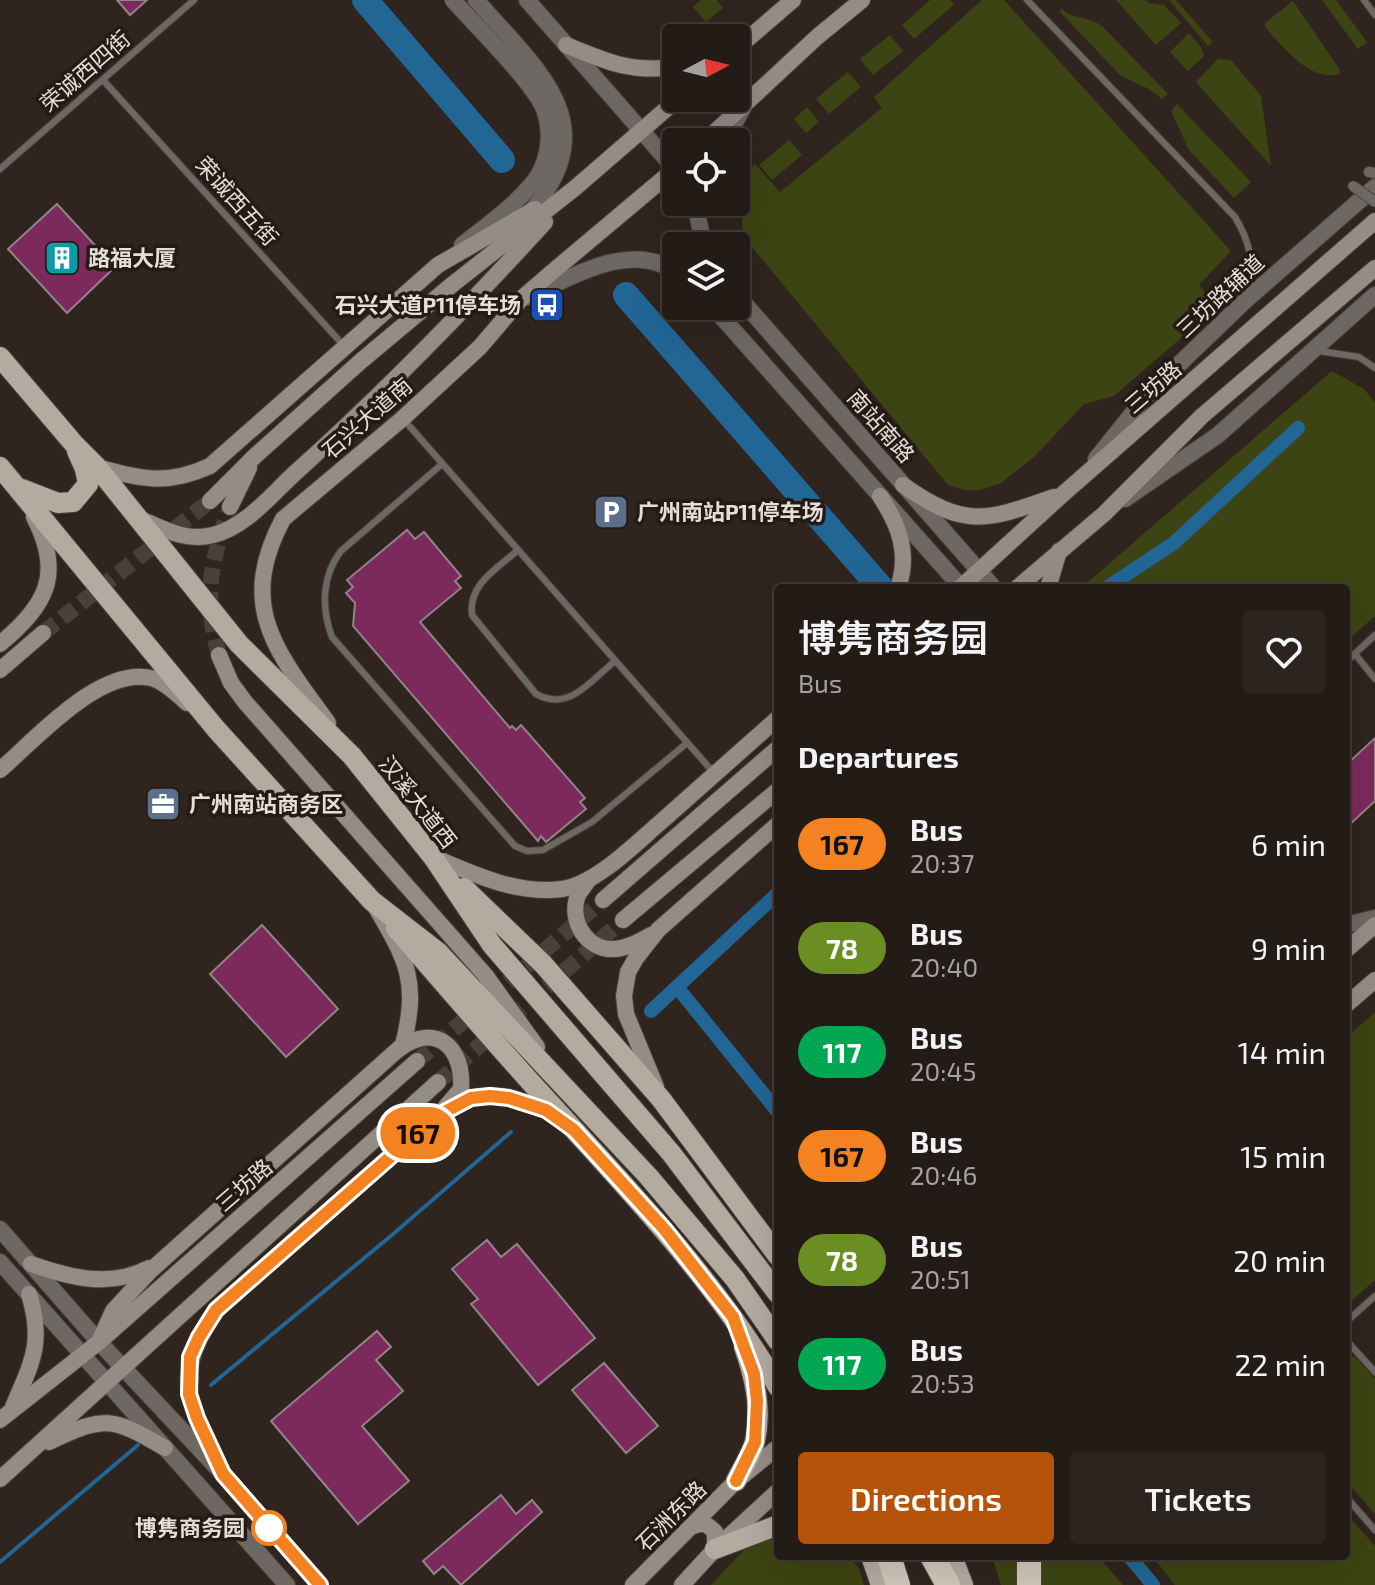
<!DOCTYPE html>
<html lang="en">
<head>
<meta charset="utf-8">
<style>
	:root { --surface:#231b16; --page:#2b241f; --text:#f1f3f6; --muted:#a3a1a1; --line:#403935; --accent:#b45309 }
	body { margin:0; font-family:"Exo 2","Noto Sans SC",sans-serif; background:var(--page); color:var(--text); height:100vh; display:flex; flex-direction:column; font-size:30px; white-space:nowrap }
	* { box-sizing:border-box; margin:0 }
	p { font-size:26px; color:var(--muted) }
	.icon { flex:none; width:44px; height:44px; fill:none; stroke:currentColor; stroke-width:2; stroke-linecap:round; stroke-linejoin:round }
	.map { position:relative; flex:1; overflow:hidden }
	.sheet { position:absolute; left:774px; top:584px; width:576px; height:976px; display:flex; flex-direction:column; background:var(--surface); border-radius:8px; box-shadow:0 8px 32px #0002,0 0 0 2px var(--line) }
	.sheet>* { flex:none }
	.badge { padding:0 16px; border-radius:26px; font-size:28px; line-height:52px }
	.needle { width:52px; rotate:83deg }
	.tools { position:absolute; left:662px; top:24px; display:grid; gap:16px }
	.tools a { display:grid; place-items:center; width:88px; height:88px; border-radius:8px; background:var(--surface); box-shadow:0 8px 32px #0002,0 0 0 2px var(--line); font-size:40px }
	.map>.badge { position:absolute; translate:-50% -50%; box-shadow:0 0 0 4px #fff }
	h2 { padding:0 24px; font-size:30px; line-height:72px }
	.round { display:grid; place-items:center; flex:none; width:84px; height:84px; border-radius:8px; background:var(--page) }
	.headline { display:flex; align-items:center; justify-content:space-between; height:136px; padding:0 24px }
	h1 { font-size:38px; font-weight:600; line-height:60px }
	.primary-button { display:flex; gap:16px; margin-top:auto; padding:16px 24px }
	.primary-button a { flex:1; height:92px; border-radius:8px; background:var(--accent); color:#fff; font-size:32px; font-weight:600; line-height:92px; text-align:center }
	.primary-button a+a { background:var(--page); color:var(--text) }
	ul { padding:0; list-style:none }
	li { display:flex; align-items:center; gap:24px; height:104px; padding:0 24px }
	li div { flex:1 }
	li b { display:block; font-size:30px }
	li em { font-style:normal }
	li .badge { min-width:88px; font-weight:700; text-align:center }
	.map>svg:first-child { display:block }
</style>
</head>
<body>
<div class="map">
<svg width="1375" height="1585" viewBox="0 0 1375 1585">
	<rect width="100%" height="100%" fill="#2f241e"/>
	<g fill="#3d4413">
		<polygon points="701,0 717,0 723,8 706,22 693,7"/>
		<polygon points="930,0 950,0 954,5 914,39 902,25"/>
		<polygon points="982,0 1004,0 1231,251 1199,285 1217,307 1114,396 1084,404 1035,456 1001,483 980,490 964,490 948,485 743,236 741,197 754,163 780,192 882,108 874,97"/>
		<polygon points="1116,0 1145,0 1149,3 1164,5 1181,23 1156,45"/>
		<polygon points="1169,0 1176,0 1213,42 1208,46"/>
		<polygon points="1322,0 1336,0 1367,42 1358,49"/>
		<path d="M1293,1L1340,70L1339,74C1310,82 1283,47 1265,27V23Z"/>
		<path d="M1062,9C1072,19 1088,16 1102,26L1168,94L1162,99L1149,89L1121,76L1059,11Z"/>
		<polygon points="1189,33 1201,47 1204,56 1188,71 1170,52"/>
		<polygon points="890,35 903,51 873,75 860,59"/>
		<polygon points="1218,59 1231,60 1261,96 1271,166 1196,82"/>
		<polygon points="848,72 861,87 829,114 816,99"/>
		<polygon points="1177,104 1251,182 1234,198 1189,150 1171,111"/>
		<polygon points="807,107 819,122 806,133 794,119"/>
		<polygon points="789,140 802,155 772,180 759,165"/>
		<polygon points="1332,371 1364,389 1375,403 1375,616 1346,642 1346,588 1081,588"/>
		<polygon points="1375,1012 1375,1280 1346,1306 1346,1038"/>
		<polygon points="1346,1352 1357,1359 1375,1379 1375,1514 1346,1481"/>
		<polygon points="1346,1513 1375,1546 1375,1585 1175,1585 1152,1556 1346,1556"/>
		<polygon points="778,1535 778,1556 847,1556 859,1568 864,1585 711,1585 746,1548"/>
		<polygon points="992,1556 1098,1556 1123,1585 1001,1585"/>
	</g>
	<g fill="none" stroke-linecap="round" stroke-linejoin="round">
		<g stroke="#226696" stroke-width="4">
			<polyline points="211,1385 392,1235 511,1132"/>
			<polyline points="0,1562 138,1445"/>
		</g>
		<g stroke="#226696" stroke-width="14">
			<polyline points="1106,588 1174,543 1298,428"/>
			<polyline points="677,987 778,1112"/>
			<polyline points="651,1011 778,893"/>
			<polyline points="1129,1556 1153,1585"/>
		</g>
		<g stroke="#226696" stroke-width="26">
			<polyline points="365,0 502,160"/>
			<polyline points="626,295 881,588"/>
		</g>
	</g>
	<g fill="#7c2a5c" stroke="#91838a" stroke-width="2">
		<polygon points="117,0 147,0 130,15"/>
		<polygon points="57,204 115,267 67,313 8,249"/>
		<polygon points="407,530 415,539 424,532 461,576 455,581 461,588 420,622 510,728 512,726 516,730 521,725 585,798 580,802 586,809 546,842 541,836 538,841 353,626 355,603 346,593 353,587 347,580"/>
		<polygon points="1375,738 1375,801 1346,828 1346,765"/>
		<polygon points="262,925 338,1009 286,1057 210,974"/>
		<polygon points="487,1240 501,1257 517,1244 595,1338 538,1385 471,1304 478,1299 452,1269"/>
		<polygon points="377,1331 391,1347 376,1360 403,1391 362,1426 409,1481 358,1524 271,1421"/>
		<polygon points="604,1363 658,1426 626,1453 572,1390"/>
		<polygon points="501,1495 516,1514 532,1500 542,1512 461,1585 443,1566 434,1574 423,1561"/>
	</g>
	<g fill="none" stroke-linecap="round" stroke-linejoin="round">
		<g stroke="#4a403a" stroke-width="16" stroke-dasharray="16 8" stroke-linecap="butt">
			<polyline points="43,633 210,501"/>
			<path d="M219,655C203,596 210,564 230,507"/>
			<polyline points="417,1061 603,900"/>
			<polyline points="438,1082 623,920"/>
		</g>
		<g stroke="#4c423c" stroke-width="8">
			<g id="service">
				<path d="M1027,0L1235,217C1250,242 1255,264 1248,292"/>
				<polyline points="1364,0 1375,15"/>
				<polyline points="103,80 345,347"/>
				<polyline points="0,169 194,0"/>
				<polyline points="1319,351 1359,357 1375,368"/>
				<polyline points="405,421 714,773"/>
				<path d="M442,464L341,551C322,575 321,608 332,637L515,846L527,851L543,850L592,822L687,743"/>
				<path d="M518,550C497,569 468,584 472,615L536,694C569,712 589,682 615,661"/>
				<polyline points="1355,654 1375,679"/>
				<polyline points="1346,662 1375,635"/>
				<polyline points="1346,1322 1375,1296"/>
				<polyline points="1346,1340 1375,1372"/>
				<polyline points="1346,1497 1375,1530"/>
			</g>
		</g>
		<g stroke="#4c423c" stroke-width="12">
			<polyline id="pedestrian" points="1369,172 1375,173"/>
		</g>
		<g stroke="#4c423c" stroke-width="18">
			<g id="tertiary">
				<path d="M453,0C475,25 533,82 544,109C553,134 549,164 532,184C512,208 486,226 462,245"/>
				<path d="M476,0C539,72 609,125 526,217"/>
				<polyline points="527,0 675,169"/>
				<polyline points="724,142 743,108"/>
				<polyline points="700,202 698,218 704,246"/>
				<polyline points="736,294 994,588"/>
				<path d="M527,297C570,279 630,239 676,272"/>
				<polyline points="712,306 962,588"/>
				<polyline points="1096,459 1148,394 1246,300 1375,187"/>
				<polyline points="1125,499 1218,435 1375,295"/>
				<polyline points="1346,925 1375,918"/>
				<polyline points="0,1229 99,1342 223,1474 320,1585"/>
				<polyline points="0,1262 287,1585"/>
			</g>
		</g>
		<g stroke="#4c423c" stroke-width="18">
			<g id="secondary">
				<path d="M566,45C607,62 631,73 676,67"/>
				<polyline points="736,49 793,0"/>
				<polyline points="704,142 817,37 862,0"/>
				<path d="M97,467C142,479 166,486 210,466L438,265L535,209"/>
				<path d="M903,485C965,529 986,521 1054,497"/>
				<path d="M880,496C899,525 910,553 898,588"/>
				<polyline points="210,501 255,456 361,361 453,284 575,188 679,98"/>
				<polyline points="230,507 249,468"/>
				<path d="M138,518C164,529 185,542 213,535C246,527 271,495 295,473C383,394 465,310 545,222"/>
				<polyline points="960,588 1063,494 1375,221"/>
				<polyline points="1017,588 1104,514 1202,416 1375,268"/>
				<polyline points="1048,588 1059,551"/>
				<path d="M0,644C46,605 64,575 34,517"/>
				<polyline points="219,655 231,683 245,702 486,976 537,1047"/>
				<polyline points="0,670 43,633"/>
				<path d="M328,723C277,652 236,607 283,519L402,419L480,347L521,299L551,273L676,168"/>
				<path d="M0,770C36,739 100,666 151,678C164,681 177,694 187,703"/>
				<path d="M433,857C473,874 517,895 562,889C597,884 637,842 663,820C701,786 740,752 778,718"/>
				<path d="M589,879C586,884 581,890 578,895C568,921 587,951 615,949C628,948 640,941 651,935"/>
				<polyline points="603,900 778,748"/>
				<polyline points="623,920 778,790"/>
				<polyline points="1346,950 1375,925"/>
				<polyline points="1346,1005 1375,980"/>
				<path d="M399,1049C436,1022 464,1047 461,1089L444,1109"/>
				<polyline points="656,1087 626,1014 624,996 628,972 636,958 658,930 778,824"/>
				<path d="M31,1264C71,1278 110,1288 149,1268"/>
				<path d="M99,1342L113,1311L150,1271L403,1045C419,980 407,961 375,906"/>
				<path d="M13,1407C32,1362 44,1343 29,1294"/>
				<polyline points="0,1420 99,1342 417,1061"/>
				<path d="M49,1442C105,1415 112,1417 165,1448"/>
				<path d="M223,1474C190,1403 169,1382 216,1310L437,1116C448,1110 460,1102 472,1098C499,1090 536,1103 558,1118"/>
				<polyline points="0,1479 438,1082"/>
				<path d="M693,1526C704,1522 707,1524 715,1532V1549"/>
				<polyline points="633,1585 736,1481 778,1447"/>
				<polyline points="682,1585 715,1549 778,1491"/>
			</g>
		</g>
		<g stroke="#4c423c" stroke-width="22">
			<g id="primary">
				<polyline points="0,357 74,444 97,467 239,644 352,756 433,857 492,945 671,1153 778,1294"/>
				<polyline points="0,467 216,729 372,901 439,953 648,1176 735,1279 778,1341"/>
				<polyline points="22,489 58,503 73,502 88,484 85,469 77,451"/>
				<polyline points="464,888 543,964 661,1099 778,1256"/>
				<path d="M396,928C445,985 494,1042 545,1098C628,1189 715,1280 778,1387"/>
				<path d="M736,1481C742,1469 752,1454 755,1441C762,1410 755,1377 744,1347"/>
				<polyline points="715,1549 778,1525"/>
				<polyline points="871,1556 881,1585"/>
				<polyline points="952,1556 963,1585"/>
			</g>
		</g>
		<g stroke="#4c423c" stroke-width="26">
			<g id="motorway">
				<polyline points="889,1556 898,1585"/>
				<polyline points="932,1556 948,1585"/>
				<polyline points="1029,1585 1029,1556"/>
			</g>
		</g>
		<use href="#service" stroke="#6d6864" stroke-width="6"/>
		<use href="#pedestrian" stroke="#6d6864" stroke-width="10"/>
		<use href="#tertiary" stroke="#6d6864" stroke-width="16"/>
		<use href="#secondary" stroke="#948d86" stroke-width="16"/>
		<use href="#primary" stroke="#b3aaa0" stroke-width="20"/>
		<use href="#motorway" stroke="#cfc4b8" stroke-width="24"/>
		<g stroke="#4c423c" stroke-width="12" stroke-linecap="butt">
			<polyline id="pedestrian-bridge" points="1353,186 1375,202"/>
		</g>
		<use href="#pedestrian-bridge" stroke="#6d6864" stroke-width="10"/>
	</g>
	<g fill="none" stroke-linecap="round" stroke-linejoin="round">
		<g stroke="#fff" stroke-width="18">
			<polyline id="line" points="320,1585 223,1474 197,1418 189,1394 190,1357 199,1337 216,1310 437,1116 471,1098 490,1096 509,1098 546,1110 574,1130 665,1230 733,1317 754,1374 757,1401 755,1442 736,1481"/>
		</g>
		<use href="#line" stroke="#f58220" stroke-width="12"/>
	</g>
	<defs>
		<g id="building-square" transform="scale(1.8)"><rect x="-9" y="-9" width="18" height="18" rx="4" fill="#0f9aa8" stroke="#251b14"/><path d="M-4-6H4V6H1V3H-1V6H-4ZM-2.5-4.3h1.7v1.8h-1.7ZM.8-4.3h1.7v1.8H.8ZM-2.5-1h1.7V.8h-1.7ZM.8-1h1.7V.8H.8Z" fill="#fff"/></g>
		<g id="bus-square" transform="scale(1.8)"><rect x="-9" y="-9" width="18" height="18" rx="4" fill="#1a4fb4" stroke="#251b14"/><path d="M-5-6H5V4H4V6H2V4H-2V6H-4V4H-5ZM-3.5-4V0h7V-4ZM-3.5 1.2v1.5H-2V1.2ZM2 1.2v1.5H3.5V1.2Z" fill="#fff"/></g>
		<g id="parking-square" transform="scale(1.8)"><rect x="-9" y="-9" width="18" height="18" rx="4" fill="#5c6f8a" stroke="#251b14"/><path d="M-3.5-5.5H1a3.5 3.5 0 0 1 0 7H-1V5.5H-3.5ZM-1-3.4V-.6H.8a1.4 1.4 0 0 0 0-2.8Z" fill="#fff"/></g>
		<g id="office-square" transform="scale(1.8)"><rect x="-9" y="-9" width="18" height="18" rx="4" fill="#5c6f8a" stroke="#251b14"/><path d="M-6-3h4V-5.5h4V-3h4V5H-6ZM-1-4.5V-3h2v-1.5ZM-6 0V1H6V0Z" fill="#fff"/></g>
	</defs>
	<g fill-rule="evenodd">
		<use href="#building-square" x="62" y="258"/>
		<use href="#bus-square" x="547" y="305"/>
		<use href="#parking-square" x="611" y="512"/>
		<use href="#office-square" x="163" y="804"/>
	</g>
	<circle fill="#fff" stroke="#f58220" stroke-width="4" cx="269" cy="1528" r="16"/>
	<g text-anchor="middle" stroke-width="7" stroke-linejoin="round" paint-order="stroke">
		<g font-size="22" fill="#e5ded9" stroke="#251b14">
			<text transform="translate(85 71) rotate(-41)" y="8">荣诚西四街</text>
			<text transform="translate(237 201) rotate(48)" y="8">荣诚西五街</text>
			<text transform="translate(1220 296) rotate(-43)" y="8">三坊路辅道</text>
			<text transform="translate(1153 387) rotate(-41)" y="8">三坊路</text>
			<text transform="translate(367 418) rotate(-41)" y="8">石兴大道南</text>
			<text transform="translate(881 426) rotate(49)" y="8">南站南路</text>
			<text transform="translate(418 802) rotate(52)" y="8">汉溪大道西</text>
			<text transform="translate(244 1185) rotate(-41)" y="8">三坊路</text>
			<text transform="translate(671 1516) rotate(-45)" y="8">石洲东路</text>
		</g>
		<g font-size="22" font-weight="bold" fill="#e5ded9" stroke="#251b14" text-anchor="start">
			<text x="88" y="266">路福大厦</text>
			<text x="521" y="313" text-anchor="end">石兴大道P11停车场</text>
			<text x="637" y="520">广州南站P11停车场</text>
			<text x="189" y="812">广州南站商务区</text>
		</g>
		<g font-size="22" font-weight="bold" fill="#e5ded9" stroke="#251b14" text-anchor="end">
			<text x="245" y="1536">博隽商务园</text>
		</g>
	</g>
</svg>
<div class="tools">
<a><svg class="needle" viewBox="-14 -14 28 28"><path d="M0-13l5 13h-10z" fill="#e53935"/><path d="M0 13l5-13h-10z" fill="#a3a1a1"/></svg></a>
<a><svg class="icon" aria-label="locate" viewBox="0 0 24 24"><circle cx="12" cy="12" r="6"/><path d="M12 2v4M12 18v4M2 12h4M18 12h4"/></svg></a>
<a><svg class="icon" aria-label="layers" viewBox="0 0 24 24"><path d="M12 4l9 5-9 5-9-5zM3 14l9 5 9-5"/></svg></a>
</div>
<b class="badge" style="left:418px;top:1133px;background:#f58220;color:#111">167</b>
<section class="sheet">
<div class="headline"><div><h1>博隽商务园</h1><p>Bus</p></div><a class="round"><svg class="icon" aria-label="heart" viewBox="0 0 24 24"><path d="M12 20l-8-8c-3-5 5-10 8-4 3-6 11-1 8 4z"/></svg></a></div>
<h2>Departures</h2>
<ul>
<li><span class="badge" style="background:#f58220;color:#111">167</span><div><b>Bus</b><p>20:37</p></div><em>6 min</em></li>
<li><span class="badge" style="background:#6b8e23;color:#fff">78</span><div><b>Bus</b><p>20:40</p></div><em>9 min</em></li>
<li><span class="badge" style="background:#00a651;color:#fff">117</span><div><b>Bus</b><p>20:45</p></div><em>14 min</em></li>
<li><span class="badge" style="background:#f58220;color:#111">167</span><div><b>Bus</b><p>20:46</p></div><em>15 min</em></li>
<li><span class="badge" style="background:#6b8e23;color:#fff">78</span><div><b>Bus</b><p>20:51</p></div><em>20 min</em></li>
<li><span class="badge" style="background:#00a651;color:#fff">117</span><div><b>Bus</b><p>20:53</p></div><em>22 min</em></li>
</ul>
<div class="primary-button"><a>Directions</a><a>Tickets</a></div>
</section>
</div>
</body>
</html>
